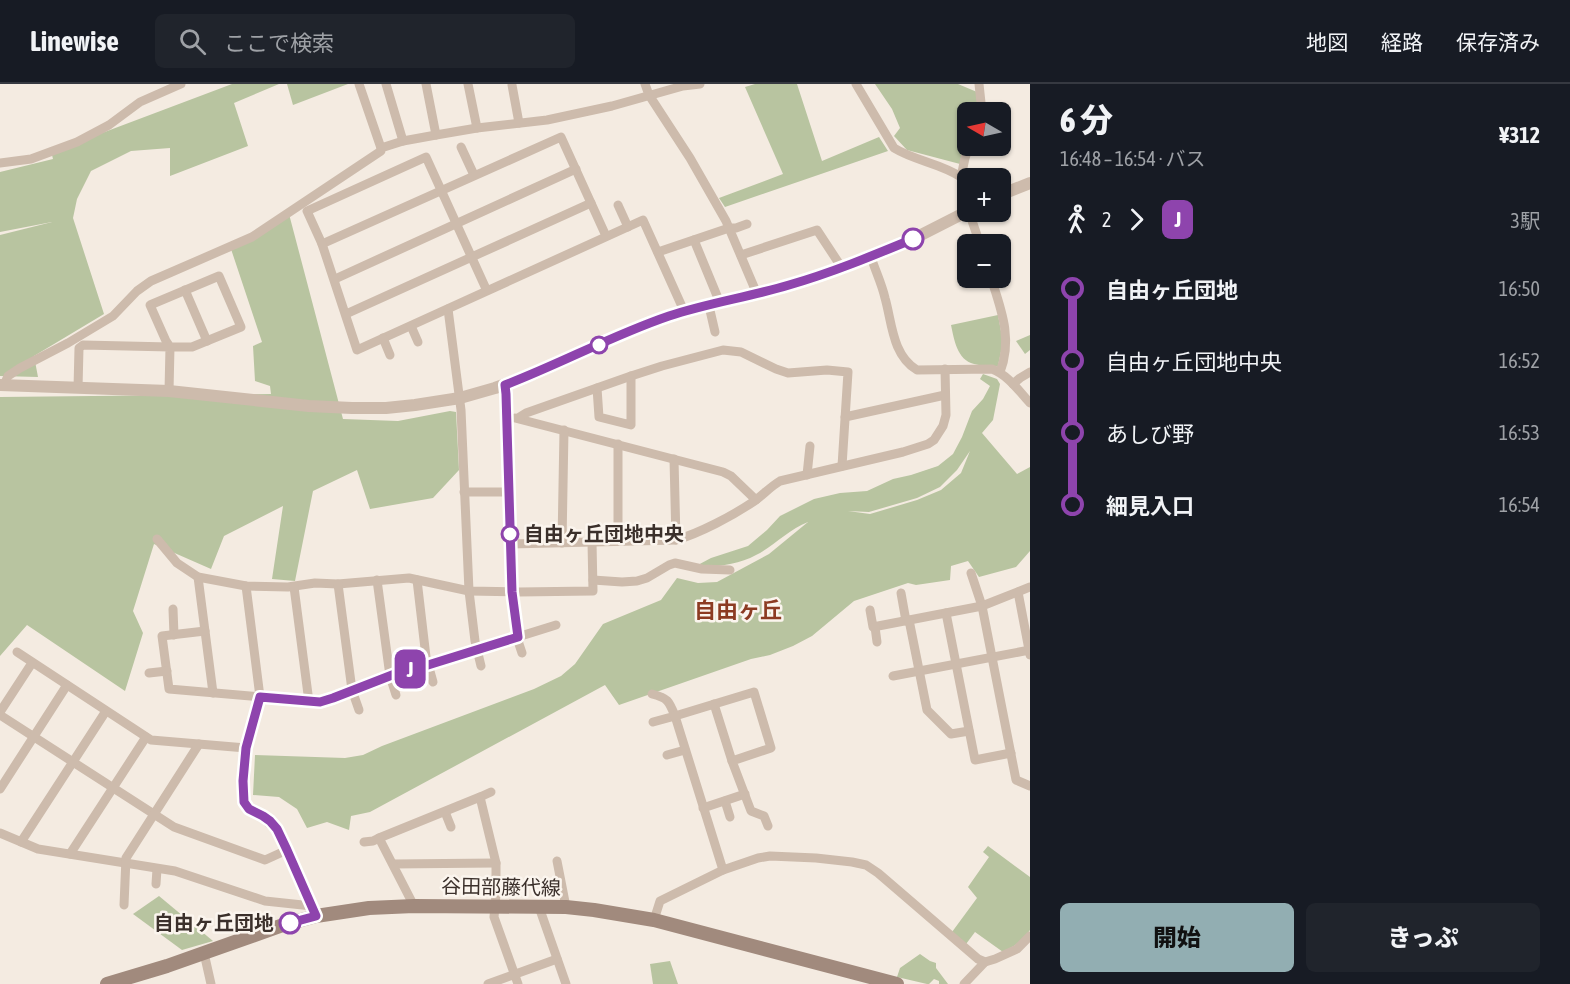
<!DOCTYPE html>
<html lang="ja">
<head>
<meta charset="utf-8">
<style>
	:root { --surface:#171b24; --page:#20242c; --text:#f1f3f6; --muted:#9ea1a6; --line:#363941; --accent:#92aeb2 }
	body { margin:0; font-family:"Asap Condensed","Noto Sans JP",sans-serif; background:var(--page); color:var(--text); height:100vh; display:flex; flex-direction:column; font-size:22px; white-space:nowrap }
	* { box-sizing:border-box; margin:0 }
	p { font-size:20px; color:var(--muted) }
	.icon { flex:none; width:33px; height:33px; fill:none; stroke:currentColor; stroke-width:2; stroke-linecap:round; stroke-linejoin:round }
	.map { position:relative; flex:1; overflow:hidden }
	.sheet { display:flex; flex-direction:column; background:var(--surface); width:540px }
	.sheet>* { flex:none }
	.badge { padding:0 12px; border-radius:9px; font-size:21px; line-height:39px }
	.needle { width:39px; rotate:279deg }
	.buttons { position:absolute; left:957px; top:18px; display:grid; gap:12px }
	.buttons a { display:grid; place-items:center; width:54px; height:54px; border-radius:9px; background:var(--surface); box-shadow:0 2px 4px #0004; font-size:30px }
	.map>.badge { position:absolute; translate:-50% -50%; box-shadow:0 0 0 3px #fff }
	.legs { display:flex; align-items:center; gap:9px; height:66px; padding:0 30px; font-size:20px }
	.legs p { margin-inline-start:auto }
	.head { display:flex; align-items:center; justify-content:space-between; height:102px; padding:0 30px }
	h1 { font-size:33px; font-weight:800; line-height:45px }
	.action { display:flex; gap:12px; margin-top:auto; padding:12px 30px }
	.action a { flex:1; height:69px; border-radius:9px; background:var(--accent); color:#111; font-size:24px; font-weight:800; line-height:69px; text-align:center }
	.action a+a { background:var(--page); color:var(--text) }
	ul { padding:0 30px; list-style:none }
	li { display:flex; align-items:center; gap:21px; height:72px; font-size:22px }
	li i { display:grid; place-items:center; width:9px; height:100%; margin:0 8px; background:currentColor }
	li i::after { content:''; width:15px; height:15px; margin:-8px; border:4px solid; border-radius:50%; background:var(--surface) }
	li p { margin-inline-start:auto }
	li:first-child i { background:linear-gradient(#0000 50%,currentColor 0) }
	li:last-child i { background:linear-gradient(currentColor 50%,#0000 0) }
	header { display:flex; align-items:center; gap:36px; box-sizing:border-box; height:84px; padding:0 30px; background:var(--surface); border-bottom:2px solid var(--line) }
	header strong { font-size:28px }
	nav { display:flex; gap:33px; margin-inline-start:auto; font-size:21px }
	.search { width:420px; height:54px; background:var(--page); display:flex; align-items:center; gap:15px; box-sizing:border-box; padding:0 21px; border-radius:9px; color:var(--muted); font-size:22px }
	main { display:flex; flex:1; min-height:0 }
	.map>svg:first-child { display:block }
</style>
</head>
<body>
<header>
<strong>Linewise</strong>
<div class="search"><svg class="icon" aria-label="search" viewBox="0 0 24 24"><circle cx="10" cy="10" r="6"/><path d="M15 15l6 6"/></svg>ここで検索</div>
<nav><a>地図</a><a>経路</a><a>保存済み</a></nav>
</header>
<main>
<div class="map">
<svg width="1030" height="900" viewBox="0 0 1030 900">
	<rect width="100%" height="100%" fill="#f4ebe1"/>
	<g fill="#b8c4a0" fill-rule="evenodd">
		<polygon points="232,0 279,0 234,19 248,62 170,92 170,64 131,67 91,87 77,115 73,134 104,230 34,272 38,293 0,292 0,151 52,138 0,148 0,88 53,75 52,71 102,49"/>
		<polygon points="287,0 348,0 293,21"/>
		<polygon points="755,0 797,0 822,77 879,53 888,67 725,123 719,114 783,90 745,3"/>
		<polygon points="875,0 958,0 977,8 979,28 968,28 967,60 960,80 907,66 894,52 900,44 892,25"/>
		<polygon points="289,130 343,335 398,337 450,327 456,328 459,386 433,414 370,425 357,386 313,407 295,497 272,495 283,422 224,452 211,485 154,460 133,527 143,549 125,607 27,541 0,572 0,313 271,310 270,302 255,297 253,262 262,258 231,165"/>
		<path d="M998,231L1003,258L998,282C991,282 982,282 974,280C957,276 954,255 951,241Z"/>
		<polygon points="1030,251 1030,266 1025,270 1016,257"/>
		<path d="M983,290L997,295L1000,300L993,336L982,349L1017,390L1030,383V467L1016,483L979,493L968,477L951,482L950,496L916,501L908,499L854,517L812,552L793,562L770,571L751,575L619,621L605,601L370,728L351,732L349,746L327,738L307,744L297,725L279,713L253,711L255,671L345,674L363,671L382,662L534,605L561,592L575,580L603,540L661,516L677,494L698,499L717,498L769,470L808,438C789,445 774,462 756,471C738,481 716,483 696,482L711,474L748,462L767,446L780,432L814,415L840,409L867,407L893,395L911,391L938,382L953,370L962,353L972,327L983,315L990,302L980,295ZM970,367L961,389L941,406L917,416L870,430L848,427L869,428L917,414L940,403L957,386Z"/>
		<path d="M988,762L1030,793V846C1023,857 1014,862 1003,868L975,848L966,860L952,848L977,814L968,803L989,773L983,768Z"/>
		<polygon points="159,812 213,857 182,866 133,830"/>
		<polygon points="920,870 930,877 936,879 936,884 948,900 939,900 939,897 934,895 929,900 927,900 897,893 900,884"/>
		<polygon points="670,877 678,900 653,900 650,880"/>
	</g>
	<g fill="none" stroke-linecap="round" stroke-linejoin="round">
		<g stroke="#cdbbac" stroke-width="9">
			<polyline points="359,0 381,64"/>
			<polyline points="386,0 403,57"/>
			<polyline points="426,0 436,51"/>
			<polyline points="468,0 477,44"/>
			<polyline points="645,0 649,11 690,74 726,137 757,210"/>
			<path d="M856,0L894,64C915,77 940,79 961,93L968,118"/>
			<polyline points="979,0 982,28"/>
			<polyline points="512,1 519,39"/>
			<polyline points="461,63 474,91"/>
			<polyline points="0,79 31,75 77,58 109,41 140,18 181,0"/>
			<polyline points="961,93 965,74 969,62"/>
			<polyline points="618,121 628,143"/>
			<polyline points="969,128 980,160"/>
			<polyline points="694,156 720,219"/>
			<polyline points="322,160 561,53 606,152"/>
			<polyline points="658,168 729,144 736,144 747,140"/>
			<polyline points="741,171 817,146 842,184"/>
			<path d="M871,173C875,186 882,200 885,214C892,238 892,271 917,286L992,285C1008,291 1019,307 1030,319"/>
			<polygon points="219,192 241,243 192,263 170,263 166,257 150,221"/>
			<path d="M991,194C1001,225 1013,255 1000,288"/>
			<polyline points="335,195 576,85"/>
			<polyline points="185,206 207,257"/>
			<polyline points="487,207 426,73 307,127 322,160 357,266 643,136 684,227"/>
			<polyline points="709,222 715,248"/>
			<polyline points="448,225 461,326 469,507 475,557 481,582"/>
			<polyline points="346,230 591,119"/>
			<polyline points="411,242 418,258"/>
			<polyline points="383,254 390,271"/>
			<polyline points="1013,300 1020,294 1030,288"/>
			<polyline points="4,301 8,292 20,284 68,259 113,232 137,207 151,197 252,153 381,67 381,64 403,57 436,51 477,44 547,36 612,22 683,2 700,0"/>
			<polyline points="505,301 506,310 512,508 519,560 522,569"/>
			<polyline points="78,304 79,264 83,261 170,263 169,307"/>
			<polyline points="597,304 599,333 631,341 631,292"/>
			<polyline points="845,333 945,311"/>
			<polyline points="515,334 723,388 731,392 756,416"/>
			<polyline points="518,334 526,329 631,292 662,282 723,266 741,268 776,285 788,289 827,286 848,288 842,382"/>
			<polyline points="618,360 618,457"/>
			<polyline points="674,375 676,456"/>
			<polyline points="807,391 810,362"/>
			<polyline points="464,408 509,408"/>
			<polyline points="157,455 177,479 198,493 246,502 288,503 315,499 338,500 409,494 469,507 519,508 593,507 592,458"/>
			<polyline points="562,459 564,346"/>
			<path d="M510,460L676,456C700,449 732,432 753,418C763,411 770,403 780,397L903,368L928,360L934,356L943,342L946,331L945,285"/>
			<polyline points="971,489 982,522 1016,696 1030,702"/>
			<polyline points="198,493 213,609"/>
			<polyline points="377,496 390,592 396,611"/>
			<polyline points="417,496 426,573 433,598"/>
			<polyline points="593,496 622,498 637,497 647,494 669,481 675,479 702,485 730,486"/>
			<polyline points="338,500 352,606 359,626"/>
			<polyline points="246,502 260,613"/>
			<polyline points="294,503 309,618"/>
			<polyline points="1018,508 1030,571"/>
			<polyline points="901,509 906,537"/>
			<polyline points="173,525 174,551"/>
			<polyline points="870,526 873,543 982,522 1030,503"/>
			<polyline points="946,529 975,676 1011,669"/>
			<polyline points="909,536 927,626 951,650 969,647"/>
			<polyline points="875,543 877,558"/>
			<polyline points="205,547 162,552 169,605 320,618 333,614 404,586 428,581 556,541"/>
			<polyline points="17,568 151,656 246,664"/>
			<polyline points="149,589 167,587"/>
			<polyline points="893,592 1030,566"/>
			<path d="M652,610C668,614 669,617 675,632L653,638"/>
			<polyline points="714,620 732,677"/>
			<polyline points="0,628 32,579"/>
			<polyline points="0,631 174,743 265,776 287,766"/>
			<polyline points="667,671 685,666"/>
			<polyline points="0,705 67,601"/>
			<polyline points="480,713 491,708"/>
			<polyline points="725,717 730,733"/>
			<polyline points="703,724 745,710"/>
			<polyline points="445,728 451,743"/>
			<polyline points="0,749 38,765 175,787 265,817 312,822"/>
			<polyline points="21,758 106,627"/>
			<polyline points="364,758 373,757 379,754"/>
			<polyline points="70,770 146,653"/>
			<polyline points="557,777 566,823"/>
			<polyline points="393,780 496,779"/>
			<polyline points="723,786 675,632 754,608 771,664 732,677 751,727 764,732 768,742"/>
			<polyline points="156,800 157,785"/>
			<polyline points="124,821 126,774 199,660"/>
			<polyline points="414,822 379,754 480,713 496,779 496,810 494,833 518,900"/>
			<polyline points="539,823 566,900"/>
			<polyline points="654,836 660,817 723,786 758,774 770,772 816,774 852,778 866,781 878,789 978,875 985,878"/>
			<polyline points="204,869 211,900"/>
			<polyline points="488,900 557,875"/>
			<polyline points="964,900 985,878 995,875 1017,865 1030,852"/>
		</g>
		<g stroke="#cdbbac" stroke-width="12">
			<polyline points="1000,111 1030,99"/>
			<polyline points="0,301 169,307 309,322 352,324 386,324 415,321 460,314 495,304 536,289 630,247 672,231 789,201 842,184 913,155 968,127"/>
			<polyline points="260,613 246,664 243,714 247,723 263,732 277,745 316,832"/>
		</g>
		<polyline stroke="#a18a7d" stroke-width="14" points="107,900 167,882 283,841 316,832 369,824 414,822 566,823 594,826 654,836 897,900"/>
	</g>
	<g fill="none" stroke-linecap="round" stroke-linejoin="round">
		<g stroke="#fff" stroke-width="14">
			<path id="line-1" d="M290,839L316,832L287,766L277,745L270,737L263,732L249,725L244,718L243,697L246,664L260,613L320,618L333,614L405,586L428,581L518,553L512,508L506,310L505,301C560,280 613,251 669,232C708,219 749,213 789,201C831,189 872,172 913,155"/>
		</g>
		<use href="#line-1" stroke="#8e44ad" stroke-width="9"/>
	</g>
	<g fill="#fff" stroke="#8e44ad" stroke-width="3">
		<circle cx="913" cy="155" r="10"/>
		<circle cx="599" cy="261" r="8"/>
		<circle cx="510" cy="450" r="8"/>
		<circle cx="290" cy="839" r="10"/>
	</g>
	<g text-anchor="middle" stroke-width="5" stroke-linejoin="round" paint-order="stroke">
		<g font-size="20" font-weight="bold" fill="#3b302b" stroke="#fbf5ee" text-anchor="start">
			<text x="524" y="457">自由ヶ丘団地中央</text>
			<text x="274" y="846" text-anchor="end">自由ヶ丘団地</text>
		</g>
		<g font-size="20" fill="#3b302b" stroke="#fbf5ee">
			<text transform="translate(501 803) rotate(1)" y="7">谷田部藤代線</text>
		</g>
		<g font-size="22" font-weight="bold" fill="#8c3b22" stroke="#fbf5ee">
			<text x="738" y="534">自由ヶ丘</text>
		</g>
	</g>
</svg>
<div class="buttons">
<a><svg class="needle" viewBox="-14 -14 28 28"><path d="M0-13l5 13h-10z" fill="#e53935"/><path d="M0 13l5-13h-10z" fill="#9ea1a6"/></svg></a>
<a>+</a>
<a>−</a>
</div>
<b class="badge" style="left:410px;top:585px;background:#8e44ad;color:#fff">J</b>
</div>
<section class="sheet">
<div class="head"><div><h1>6 分</h1><p>16:48 – 16:54 · バス</p></div><b>¥312</b></div>
<div class="legs"><svg class="icon" aria-label="walk" viewBox="0 0 24 24"><circle cx="13" cy="4" r="2"/><path d="M13 8l-2 6 4 7M11 14l-3 7M7 12l3-4h3l4 4"/></svg>2<svg class="icon" aria-label="forward" viewBox="0 0 24 24"><path d="M9 5l7 7-7 7"/></svg><b class="badge" style="background:#8e44ad;color:#fff">J</b><p>3駅</p></div>
<ul>
<li><i style="color:#8e44ad"></i><b>自由ヶ丘団地</b><p>16:50</p></li>
<li><i style="color:#8e44ad"></i><span>自由ヶ丘団地中央</span><p>16:52</p></li>
<li><i style="color:#8e44ad"></i><span>あしび野</span><p>16:53</p></li>
<li><i style="color:#8e44ad"></i><b>細見入口</b><p>16:54</p></li>
</ul>
<div class="action"><a>開始</a><a>きっぷ</a></div>
</section>
</main>
</body>
</html>
